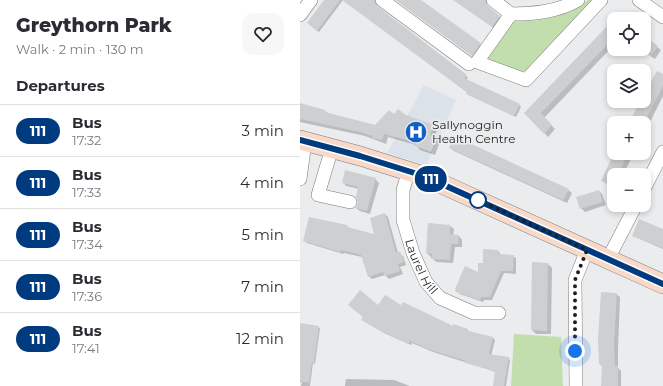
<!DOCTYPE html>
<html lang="en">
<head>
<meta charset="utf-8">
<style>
	:root { --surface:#fff; --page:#f7f7f7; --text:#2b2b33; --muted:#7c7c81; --line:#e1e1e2 }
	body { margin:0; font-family:Montserrat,sans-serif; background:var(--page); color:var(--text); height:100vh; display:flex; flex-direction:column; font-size:15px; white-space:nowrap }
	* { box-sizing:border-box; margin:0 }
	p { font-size:13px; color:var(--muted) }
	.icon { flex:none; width:22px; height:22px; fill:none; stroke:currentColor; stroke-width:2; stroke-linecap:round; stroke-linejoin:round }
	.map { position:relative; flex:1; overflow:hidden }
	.details { display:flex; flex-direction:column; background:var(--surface); width:300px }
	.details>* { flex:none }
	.badge { padding:0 8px; border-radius:13px; font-size:14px; line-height:26px }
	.controls { position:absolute; left:307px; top:12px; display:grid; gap:8px }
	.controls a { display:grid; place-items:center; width:44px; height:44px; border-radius:8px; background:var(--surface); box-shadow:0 2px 6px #0003; font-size:20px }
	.you { position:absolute; width:20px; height:20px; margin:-10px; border:3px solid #fff; border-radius:50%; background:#1a73e8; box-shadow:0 0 0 6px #1a73e833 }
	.map>.badge { position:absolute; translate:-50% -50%; box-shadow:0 0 0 2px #fff }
	h2 { padding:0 16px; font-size:15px; line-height:36px }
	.round { display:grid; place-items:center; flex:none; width:42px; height:42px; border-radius:12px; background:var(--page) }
	.overview { display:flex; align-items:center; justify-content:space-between; height:68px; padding:0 16px }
	h1 { font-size:19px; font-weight:800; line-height:30px }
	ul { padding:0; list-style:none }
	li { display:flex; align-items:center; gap:12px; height:52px; padding:0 16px; border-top:1px solid var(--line) }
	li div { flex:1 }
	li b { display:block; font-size:15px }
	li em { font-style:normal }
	li .badge { min-width:44px; font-weight:700; text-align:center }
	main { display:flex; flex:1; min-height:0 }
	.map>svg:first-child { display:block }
</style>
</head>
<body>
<main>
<section class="details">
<div class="overview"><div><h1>Greythorn Park</h1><p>Walk · 2 min · 130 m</p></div><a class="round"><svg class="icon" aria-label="heart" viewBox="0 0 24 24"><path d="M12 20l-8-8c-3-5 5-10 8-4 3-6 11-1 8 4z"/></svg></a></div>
<h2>Departures</h2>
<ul>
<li><span class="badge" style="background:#003b80;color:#fff">111</span><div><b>Bus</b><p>17:32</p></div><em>3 min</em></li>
<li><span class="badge" style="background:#003b80;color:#fff">111</span><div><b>Bus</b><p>17:33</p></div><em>4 min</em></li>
<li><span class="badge" style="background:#003b80;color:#fff">111</span><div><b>Bus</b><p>17:34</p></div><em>5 min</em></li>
<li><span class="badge" style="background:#003b80;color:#fff">111</span><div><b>Bus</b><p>17:36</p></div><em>7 min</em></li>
<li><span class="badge" style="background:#003b80;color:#fff">111</span><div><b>Bus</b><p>17:41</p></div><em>12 min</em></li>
</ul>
</section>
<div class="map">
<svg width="363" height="386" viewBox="0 0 363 386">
	<rect width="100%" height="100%" fill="#eaeced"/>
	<polygon fill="#dbe2e9" points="124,85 156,100 126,165 87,153"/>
	<g fill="#c3dead">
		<path d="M288,0H297L228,70L220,72L186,60L211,21C239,22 265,18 288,0Z"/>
		<polygon points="214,334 261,337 263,386 211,386"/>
	</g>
	<g fill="#0003">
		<polygon points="25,0 77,0 76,6 166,76 168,78 166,80 219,105 221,107 216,117 169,95 168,93 43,0 19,32 10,25"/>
		<polygon points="96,0 120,0 182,46 174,57"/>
		<polygon points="155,0 187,0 187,6 201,18 194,28"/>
		<polygon points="318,12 326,19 314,19 314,45 244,118 255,129 248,137 226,113 309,26 307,25"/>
		<polygon points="344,37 361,50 355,59 340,49 344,49"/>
		<polygon points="363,75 363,96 344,134 344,123 331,123 344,101 344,98"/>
		<polygon points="0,104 25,111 28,114 76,126 94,116 106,116 133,125 137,130 134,138 140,142 135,155 120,150 116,145 88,137 86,144 65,136 0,122"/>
		<polygon points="150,148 268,190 272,193 267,203 154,151"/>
		<polygon points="316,153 334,153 323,175 314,175 314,188 302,180"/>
		<polygon points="75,179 79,183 70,214 60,211 56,208 59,203 59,189 46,186 43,182"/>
		<polygon points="299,191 302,194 306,205 285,212 281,208"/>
		<polygon points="85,214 88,217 98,253 103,256 106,265 100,267 103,274 89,279 85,275 72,279 69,276 62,257 44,253 43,254 7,243 4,240 47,226 50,229 76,235"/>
		<polygon points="129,224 150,226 154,229 153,236 159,236 162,240 162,247 155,247 153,263 136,262 127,253"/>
		<polygon points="363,230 363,249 333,236"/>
		<polygon points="198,251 201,255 213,256 216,258 216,274 204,273 192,300 184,300 183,302 160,294 157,291 178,274 184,264"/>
		<polygon points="233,264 248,264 252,268 251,334 236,334 232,330"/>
		<polygon points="316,294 320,297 318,348 318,368 321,371 321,386 302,386 303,367 300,364"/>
		<polygon points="102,306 153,327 193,338 195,340 191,356 208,358 210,360 206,386 194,386 196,372 133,352 112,343 111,345 86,334 65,322 79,307"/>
		<polygon points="0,324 20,328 15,364 13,363 10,386 1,386 2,382 0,382"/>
		<polygon points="46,379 94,380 110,386 45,386"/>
	</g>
	<g fill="#cdcfd0">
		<polygon points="24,0 40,0 17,31 7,23"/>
		<polygon points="42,0 74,0 77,6 167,75 164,78 220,104 214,116 166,94 167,92"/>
		<polygon points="96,0 121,0 181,43 172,56"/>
		<polygon points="153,0 185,0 188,6 200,16 192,27"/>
		<polygon points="314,19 314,38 241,113 252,125 244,134 224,113"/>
		<polygon points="344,36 358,46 351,56 344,51"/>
		<polygon points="357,71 363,74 363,86 347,117 343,123 329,123 340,101 344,101 344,95"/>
		<polygon points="0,103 25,110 25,112 75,125 89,110 94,114 98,109 106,115 134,125 130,135 137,138 131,152 115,146 116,143 84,134 82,140 72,138 73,136 60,132 0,119"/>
		<polygon points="154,136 269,189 263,200 149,148"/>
		<polygon points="314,153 328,153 318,175 314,175 314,187 301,181"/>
		<polygon points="45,170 76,178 67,211 55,208 58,203 56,197 58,187 42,183"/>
		<polygon points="299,190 303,202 280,209 276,197"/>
		<polygon points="85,213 96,253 100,251 104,262 98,264 100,271 85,276 83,272 68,277 61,255 41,250 40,252 3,241 9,217 47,225 47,227 74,234 70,218"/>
		<polygon points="339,219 363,229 363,248 332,236"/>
		<polygon points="128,223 150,225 150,234 159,235 158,244 151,244 150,260 131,259 132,254 126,253"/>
		<polygon points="183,249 198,250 198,254 214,255 213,271 201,271 190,297 181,297 180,300 156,292 155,289 165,266 178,272 178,263 183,263"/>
		<polygon points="232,262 248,263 247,331 231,330"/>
		<polygon points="60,290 78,305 85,295 101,305 103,302 153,326 153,324 168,329 168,331 193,337 189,354 209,357 204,386 193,386 195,371 165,363 166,361 130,350 110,341 108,344 83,332 61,320 63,317 48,305"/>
		<polygon points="301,292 317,293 314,344 315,366 318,366 318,386 301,386 302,364 299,364 298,339"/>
		<polygon points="0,323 19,326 14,363 12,362 9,383 0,381"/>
	</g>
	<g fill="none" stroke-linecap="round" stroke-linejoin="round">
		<g stroke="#7a7b7c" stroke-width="14">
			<g id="minor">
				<polyline points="82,0 169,64"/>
				<polyline points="193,0 211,14"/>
				<polyline points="339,0 363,17"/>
				<polyline points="211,14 177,62 226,80 301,0"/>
				<path d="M211,14C234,14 258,12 278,0"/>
				<polyline points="0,15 11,0"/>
				<polyline points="32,148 18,195 50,202"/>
				<path id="s1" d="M109,170L103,190V220L113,253L126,282L140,298L174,313H199"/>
				<polyline points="0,179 5,142"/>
				<polyline points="344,189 363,152"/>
				<polyline points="308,259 336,205"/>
				<polyline points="276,386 275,280 287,250"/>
			</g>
		</g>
		<g stroke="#7a7b7c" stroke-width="20">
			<polyline id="secondary" points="0,140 60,156 124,176 363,284"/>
		</g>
		<use href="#minor" stroke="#fff" stroke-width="13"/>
		<use href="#secondary" stroke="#f7d9ca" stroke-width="19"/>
	</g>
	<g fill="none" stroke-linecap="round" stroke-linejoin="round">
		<g stroke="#fff" stroke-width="9">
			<polyline id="line" points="0,140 60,156 124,176 363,284"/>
		</g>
		<use href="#line" stroke="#003b80" stroke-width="6"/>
		<polyline stroke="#1e1f1f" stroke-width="4" stroke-dasharray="0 7.2" points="178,200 287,250 275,280 275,351"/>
	</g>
	<defs>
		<g id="hospital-disc" transform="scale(1.15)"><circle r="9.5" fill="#115fc9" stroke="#eaeced"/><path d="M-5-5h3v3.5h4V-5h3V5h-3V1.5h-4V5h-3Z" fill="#fff"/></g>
	</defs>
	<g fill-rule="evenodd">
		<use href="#hospital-disc" x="116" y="132"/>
	</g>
	<circle fill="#fff" stroke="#003b80" stroke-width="2" cx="178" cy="200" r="8"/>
	<g text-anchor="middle" stroke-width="3.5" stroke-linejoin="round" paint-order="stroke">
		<g font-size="12" fill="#1e1f1f" stroke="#eaeced" text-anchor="start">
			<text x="132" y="129">Sallynoggin<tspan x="132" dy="14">Health Centre</tspan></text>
		</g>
		<g font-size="12" fill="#1e1f1f" stroke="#eaeced">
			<text dy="4" stroke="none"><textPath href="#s1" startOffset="101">Laurel Hill</textPath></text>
		</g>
	</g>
</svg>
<div class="controls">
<a><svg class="icon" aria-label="locate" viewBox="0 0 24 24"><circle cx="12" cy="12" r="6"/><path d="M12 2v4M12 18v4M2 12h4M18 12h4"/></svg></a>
<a><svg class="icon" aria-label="layers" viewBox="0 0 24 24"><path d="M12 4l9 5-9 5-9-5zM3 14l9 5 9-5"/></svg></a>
<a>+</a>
<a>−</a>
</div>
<div class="you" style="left:275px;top:351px"></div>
<b class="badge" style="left:131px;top:179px;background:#003b80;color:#fff">111</b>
</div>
</main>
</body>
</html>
